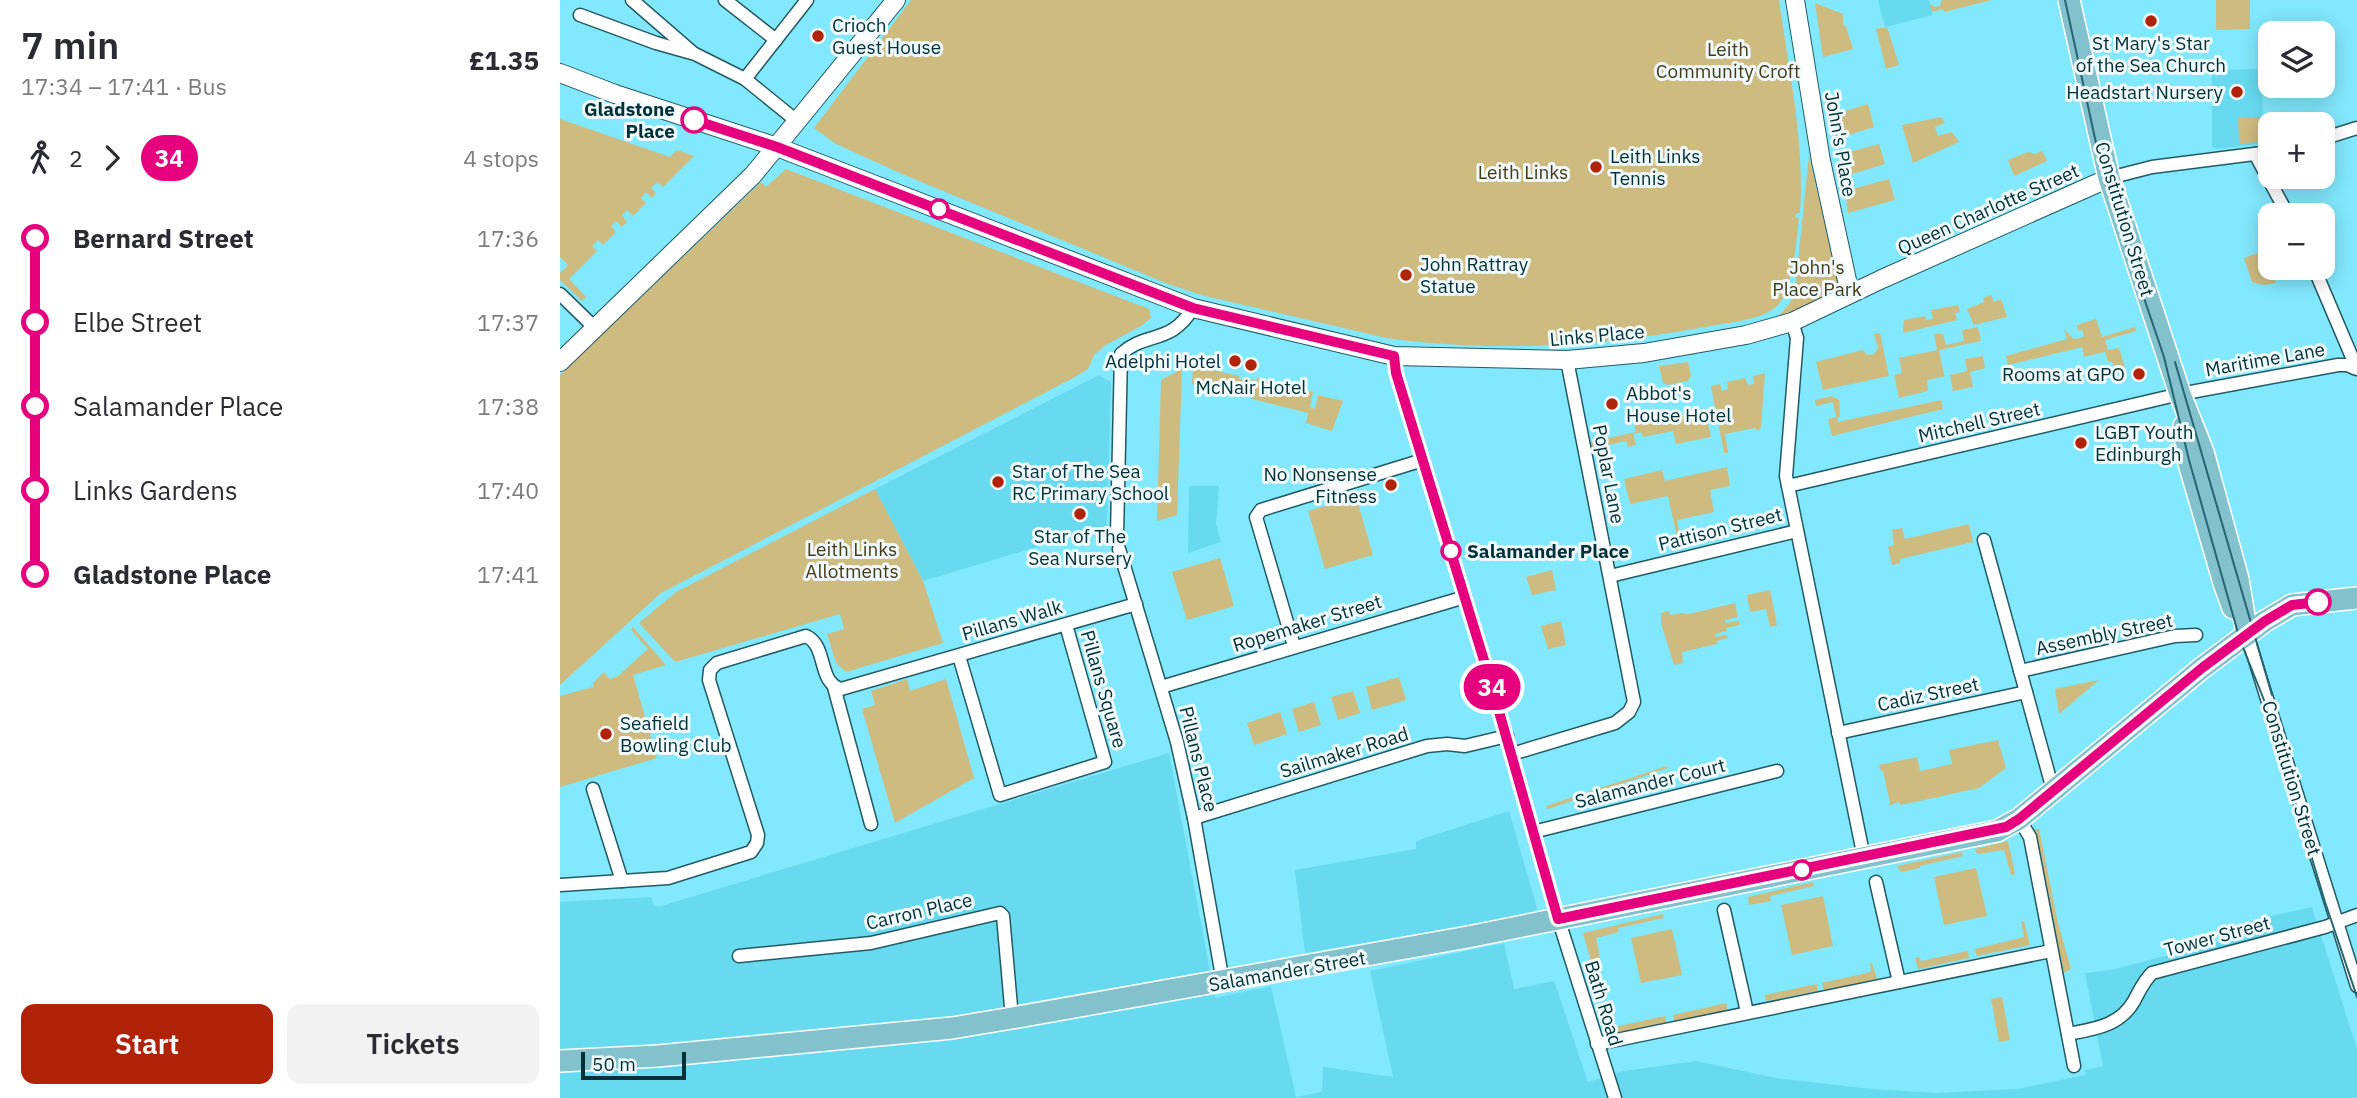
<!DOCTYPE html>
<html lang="en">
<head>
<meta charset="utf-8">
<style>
	:root { --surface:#fff; --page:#f2f2f3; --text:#2b2b33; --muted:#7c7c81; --accent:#b02309 }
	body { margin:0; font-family:"IBM Plex Sans",sans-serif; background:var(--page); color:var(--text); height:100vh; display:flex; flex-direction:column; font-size:26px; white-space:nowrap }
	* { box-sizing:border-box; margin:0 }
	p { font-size:23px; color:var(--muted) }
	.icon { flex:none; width:38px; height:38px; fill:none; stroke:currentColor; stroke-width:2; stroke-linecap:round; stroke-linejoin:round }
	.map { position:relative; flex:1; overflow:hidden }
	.drawer { display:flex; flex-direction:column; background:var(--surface); width:560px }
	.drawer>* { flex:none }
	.badge { padding:0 14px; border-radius:23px; font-size:24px; line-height:46px }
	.controls { position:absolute; left:1698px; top:21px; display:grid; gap:14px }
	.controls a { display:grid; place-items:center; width:77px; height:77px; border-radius:14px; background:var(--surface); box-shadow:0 4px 18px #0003; font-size:35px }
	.scale { position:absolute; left:21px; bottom:18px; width:105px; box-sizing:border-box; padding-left:7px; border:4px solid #003038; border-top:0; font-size:19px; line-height:24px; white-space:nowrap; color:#003038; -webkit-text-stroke:5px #f0f9fb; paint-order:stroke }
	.map>.badge { position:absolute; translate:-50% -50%; box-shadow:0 0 0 4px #fff }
	.legs { display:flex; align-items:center; gap:10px; height:77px; padding:0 21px; font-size:23px }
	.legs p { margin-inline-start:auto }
	.summary { display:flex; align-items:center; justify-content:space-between; height:119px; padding:0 21px }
	h1 { font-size:38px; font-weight:600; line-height:52px }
	.cta { display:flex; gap:14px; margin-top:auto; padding:14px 21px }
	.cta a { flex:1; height:80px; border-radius:14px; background:var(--accent); color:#fff; font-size:28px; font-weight:600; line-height:80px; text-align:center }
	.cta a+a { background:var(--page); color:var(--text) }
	ul { padding:0 21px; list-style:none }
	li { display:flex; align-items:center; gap:24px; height:84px; font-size:26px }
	li i { display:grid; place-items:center; width:10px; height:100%; margin:0 9px; background:currentColor }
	li i::after { content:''; width:18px; height:18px; margin:-9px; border:5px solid; border-radius:50%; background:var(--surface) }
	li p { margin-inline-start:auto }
	li:first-child i { background:linear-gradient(#0000 50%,currentColor 0) }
	li:last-child i { background:linear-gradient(currentColor 50%,#0000 0) }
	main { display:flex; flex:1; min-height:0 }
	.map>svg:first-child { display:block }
</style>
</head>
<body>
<main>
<section class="drawer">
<div class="summary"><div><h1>7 min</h1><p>17:34 – 17:41 · Bus</p></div><b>£1.35</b></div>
<div class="legs"><svg class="icon" aria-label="walk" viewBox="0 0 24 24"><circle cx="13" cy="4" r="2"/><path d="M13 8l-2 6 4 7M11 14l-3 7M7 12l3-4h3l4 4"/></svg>2<svg class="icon" aria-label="forward" viewBox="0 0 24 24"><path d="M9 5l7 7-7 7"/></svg><b class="badge" style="background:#e6007e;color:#fff">34</b><p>4 stops</p></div>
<ul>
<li><i style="color:#e6007e"></i><b>Bernard Street</b><p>17:36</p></li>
<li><i style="color:#e6007e"></i><span>Elbe Street</span><p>17:37</p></li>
<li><i style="color:#e6007e"></i><span>Salamander Place</span><p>17:38</p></li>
<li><i style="color:#e6007e"></i><span>Links Gardens</span><p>17:40</p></li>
<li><i style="color:#e6007e"></i><b>Gladstone Place</b><p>17:41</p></li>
</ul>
<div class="cta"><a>Start</a><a>Tickets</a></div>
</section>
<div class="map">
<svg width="1797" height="1098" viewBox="0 0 1797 1098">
	<rect width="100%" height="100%" fill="#82e8fd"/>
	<g fill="#68daef">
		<polygon points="1318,0 1369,0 1373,15 1325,27"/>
		<polygon points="1702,69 1703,114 1707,143 1656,149 1652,146 1652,70"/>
		<polygon points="539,375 551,382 547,526 363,581 315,489"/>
		<polygon points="629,486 659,486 656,524 661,542 628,553"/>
		<polygon points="609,753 655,998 711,986 736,1097 762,1092 763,1067 833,1077 810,971 944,943 954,989 994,981 1028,1082 1064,1071 1136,1061 1216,1078 1312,1089 1375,1093 1457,1089 1525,1075 1525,1070 1543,1066 1525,973 1552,970 1688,934 1685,922 1752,907 1797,1049 1797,1098 0,1098 0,902 91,897 94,906 101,906"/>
		<polygon points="949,811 977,908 974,914 745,953 735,870 856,849 856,841"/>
	</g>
	<g fill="#cebb80">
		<path d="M351,0H1219C1229,70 1245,146 1240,213L1236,214L1235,217L1239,218C1237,239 1232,292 1217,306C1202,320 1171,322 1151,326C1046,346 933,353 826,338L645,296L608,284L342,174L276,144L254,128Z"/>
		<polygon points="1382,0 1432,0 1384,12 1383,9 1372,12 1370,4 1375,7 1380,6"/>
		<polygon points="1656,0 1690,0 1690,29 1656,30"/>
		<polygon points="1255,3 1283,14 1283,25 1286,26 1293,49 1263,57"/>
		<polygon points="1327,27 1339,65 1326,69 1316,29"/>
		<polygon points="1308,104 1314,127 1276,139 1272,115"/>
		<polygon points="1381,117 1385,123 1375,127 1378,136 1392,132 1399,142 1353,163 1342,125"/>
		<polygon points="1678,117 1703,117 1707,141 1679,144"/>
		<polygon points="0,119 110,157 117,150 134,156 103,187 97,182 91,188 96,193 92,198 86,192 81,198 86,203 73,216 67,210 62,215 67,222 62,227 56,221 51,226 56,232 43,245 38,240 32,246 37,251 9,279 26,297 22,301 0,280 0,273 8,265 0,257"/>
		<polygon points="1319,144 1325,164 1283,177 1279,155"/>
		<polygon points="1482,151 1487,161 1454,176 1448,160 1468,152 1475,154"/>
		<polygon points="1249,155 1280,291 1217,318 1230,303 1235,291"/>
		<polygon points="226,169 589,309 591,318 581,326 546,345 534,355 528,369 515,377 101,593 0,685 0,375 201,182 206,187"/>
		<polygon points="1329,179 1335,200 1288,213 1285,191"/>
		<polygon points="1698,245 1700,245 1716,283 1703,285 1692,282 1684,258 1700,252"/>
		<polygon points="1431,295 1434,302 1441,299 1447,317 1414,325 1407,309 1424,302 1423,298"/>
		<polygon points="1398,305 1400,312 1395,313 1397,320 1343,333 1344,320 1365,316 1366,320 1373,319 1371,310"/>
		<polygon points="1536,319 1542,337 1575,327 1576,331 1545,340 1548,350 1559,348 1565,368 1555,370 1552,362 1548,362 1545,352 1524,357 1522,347 1448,365 1446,356 1507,339 1504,329 1514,339 1524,337 1522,330 1518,331 1517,325"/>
		<polygon points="1418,327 1421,341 1379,350 1384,375 1386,376 1367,380 1368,391 1339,398 1334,375 1342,373 1339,358 1377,350 1374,334 1383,334 1386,345 1404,341 1402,330"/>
		<polygon points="1320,333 1329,376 1263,390 1256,362 1303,350 1307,355 1314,354 1318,348 1314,334"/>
		<polygon points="1423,356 1425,368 1410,372 1413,387 1393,391 1390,375 1407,371 1405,359"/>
		<polygon points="1128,362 1131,376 1128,381 1108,385 1103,383 1099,366"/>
		<polygon points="633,368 647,371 648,369 679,376 679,379 686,381 687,378 696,381 697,378 753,392 750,407 755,409 758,395 783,401 772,431 746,423 748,413 692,399 692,396 683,394 682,396 632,384"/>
		<polygon points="622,369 617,515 597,521 601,380"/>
		<polygon points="1205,373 1201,427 1198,431 1195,428 1165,434 1168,453 1164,453 1151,386 1160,384 1162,391 1168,389 1167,382 1185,378 1188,385 1194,384 1193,376"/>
		<polygon points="1272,396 1279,400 1280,417 1277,418 1278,422 1381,400 1383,409 1272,436 1268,419 1276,417 1273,402 1256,406 1255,400"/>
		<polygon points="1145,411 1151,437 1116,444 1113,431 1083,437 1081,432 1073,434 1076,445 1068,447 1066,441 1031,449 1030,442 1076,432 1073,418 1090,414 1093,423"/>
		<polygon points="1167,467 1170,486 1150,490 1154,512 1117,520 1122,545 1119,546 1108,496 1070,504 1064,479 1102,470 1105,481"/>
		<polygon points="315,489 363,581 383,643 286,672 276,663 267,634 284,629 280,614 115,662 79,623 116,592"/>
		<polygon points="796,497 813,555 765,569 748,511"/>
		<polygon points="1409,524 1413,542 1340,559 1340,563 1332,565 1328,547 1334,545 1332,530 1342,528 1345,539"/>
		<polygon points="660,558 674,606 627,620 612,572"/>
		<polygon points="992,570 996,590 972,595 966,577"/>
		<polygon points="1210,590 1217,625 1210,627 1206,609 1190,612 1187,595"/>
		<polygon points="1175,603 1178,617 1165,620 1165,623 1179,621 1180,625 1166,628 1167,631 1155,634 1156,637 1167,635 1168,638 1157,641 1157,644 1122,652 1123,663 1114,665 1101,623 1101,613 1109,611 1110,615 1121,613 1129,614"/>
		<polygon points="1001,621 1006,645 988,649 981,626"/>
		<polygon points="73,627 106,665 73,675 97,758 0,787 0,696 33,687 33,683 44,672 50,679 58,676 88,649 71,630"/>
		<polygon points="839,677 846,700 812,710 806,687"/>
		<polygon points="347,679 350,691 386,679 414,778 335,823 302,709 315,705 311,691"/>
		<polygon points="1539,680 1499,714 1495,689"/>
		<polygon points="793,691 800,713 778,720 771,697"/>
		<polygon points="754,702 761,725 739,732 732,709"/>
		<polygon points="720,712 727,734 694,745 687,723"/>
		<polygon points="1438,740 1446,768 1419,788 1341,805 1338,802 1329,806 1330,803 1323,771 1321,771 1319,765 1357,757 1360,771 1392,764 1389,750"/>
		<polygon points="1107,766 1108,768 988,809 986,806"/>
		<polygon points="1474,829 1479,829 1498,923 1511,969 1503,973"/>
		<polygon points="1448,841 1455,874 1451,875 1444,850 1417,854 1415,849"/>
		<polygon points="1402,852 1403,856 1360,866 1360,868 1341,872 1337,866"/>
		<polygon points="1416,868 1427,916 1384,925 1374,877"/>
		<polygon points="1253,882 1254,886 1210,896 1211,901 1189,905 1188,897"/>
		<polygon points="1263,896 1273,946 1232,955 1221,905"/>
		<polygon points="1103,914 1104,918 1058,928 1059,932 1036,938 1041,963 1032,965 1023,933"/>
		<polygon points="1464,921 1470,945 1417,956 1415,949 1464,937 1461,922"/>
		<polygon points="1112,929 1122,975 1081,983 1071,938"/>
		<polygon points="1408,951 1409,958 1358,969 1355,958 1359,957 1361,961"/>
		<polygon points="1312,963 1317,979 1264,991 1262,983 1311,972 1310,964"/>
		<polygon points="1257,984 1258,991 1206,1001 1205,995"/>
		<polygon points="1442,997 1450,1040 1439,1042 1431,999"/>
		<polygon points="1166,1003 1168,1012 1115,1023 1113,1015"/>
		<polygon points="1051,1013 1055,1027 1105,1016 1107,1026 1050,1036 1044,1015"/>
	</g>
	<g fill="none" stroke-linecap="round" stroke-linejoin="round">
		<g stroke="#225a64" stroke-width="15">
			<g id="street">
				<polyline points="72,0 132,52"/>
				<polyline points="165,0 216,40"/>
				<polyline points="20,15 96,43 135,54 185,79 238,122"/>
				<polyline points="185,79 247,0"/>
				<polyline points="1762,139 1797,128"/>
				<polyline points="1695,154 1728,215"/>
				<polyline points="1549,178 1592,167 1710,152"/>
				<polyline points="1754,268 1794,362 1794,368"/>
				<polyline points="0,294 35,328"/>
				<polyline points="1232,322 1237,338 1226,476 1304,858"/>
				<polyline points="834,356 836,373 930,680 992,899 1055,1098"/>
				<polyline points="1228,486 1620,394 1778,365 1787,365 1797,369"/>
				<path d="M557,535L561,354C586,331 611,345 633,308"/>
				<polyline points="1424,540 1493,790"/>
				<polyline points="559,549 617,742 634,818 663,982"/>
				<polyline points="1050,576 1237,531"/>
				<polyline points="1687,635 1797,986"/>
				<polyline points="734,646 696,517 701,510 863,460"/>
				<polyline points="399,656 440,795 545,762 506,625"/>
				<polyline points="1460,671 1615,636 1636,635"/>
				<polyline points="274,687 311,824"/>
				<polyline points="601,687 905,597"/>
				<polyline points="1278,733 1466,692"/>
				<polyline points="952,754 1055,723 1069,712 1074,702 1007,360"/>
				<polyline points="33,789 62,881"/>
				<polyline points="634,818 867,746 887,744 905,746 947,736"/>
				<polyline points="1459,819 1470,837 1514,1066"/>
				<polyline points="973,832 1217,771"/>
				<polyline points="1316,882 1339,982"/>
				<path d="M0,885L108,878L191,852L197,843L198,835L149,680L150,670L157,663L246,636C268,646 257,682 281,689L576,604"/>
				<polyline points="1164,910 1187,1012"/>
				<polyline points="179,956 311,943 440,913 443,916 452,1018"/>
				<path d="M1508,1034C1534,1029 1560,1026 1574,1001C1580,990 1583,982 1592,973L1765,927L1797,915"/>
				<polyline points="1037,1044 1491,951"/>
			</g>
		</g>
		<g stroke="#225a64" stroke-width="20">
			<g id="secondary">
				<polyline points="1235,0 1261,161 1290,294"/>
				<polyline points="0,73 55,94 217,147 633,308 834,356 1007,360 1084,353 1186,335 1232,322 1322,279 1549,178"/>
				<polyline points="0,362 193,175 336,0"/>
			</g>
		</g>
		<g stroke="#fff" stroke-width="24">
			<g id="primary">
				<polyline points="1509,0 1549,178 1620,394 1643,452 1678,579 1687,635"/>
				<polyline points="1624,426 1628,460 1665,586 1673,608"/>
				<polyline points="0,1061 98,1056 392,1028 452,1018 908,937 1437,831 1459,819 1642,668 1705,621 1732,605 1797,598"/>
			</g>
		</g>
		<use href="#street" stroke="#fff" stroke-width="12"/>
		<use href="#secondary" stroke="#fff" stroke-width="18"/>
		<use href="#primary" stroke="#83c2cd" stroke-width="21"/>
		<g stroke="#266571" stroke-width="2">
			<polyline points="1505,0 1544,180 1604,357 1629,460 1680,640 1706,705 1765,902 1797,997"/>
			<polyline points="1615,362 1712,695"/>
		</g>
	</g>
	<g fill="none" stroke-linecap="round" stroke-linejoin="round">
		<g stroke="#fff" stroke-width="16">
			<polyline id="line-1" points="134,120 217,147 633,308 834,356 836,373 930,680 998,919 1446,827 1459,819 1642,668 1705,621 1732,605 1758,602"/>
		</g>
		<use href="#line-1" stroke="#e6007e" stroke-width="10"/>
	</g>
	<g fill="#b02309" stroke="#f0f9fb" stroke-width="2.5">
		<circle cx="1591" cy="21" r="7"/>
		<circle cx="258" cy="36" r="7"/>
		<circle cx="1677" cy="92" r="7"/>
		<circle cx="1036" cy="167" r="7"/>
		<circle cx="846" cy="275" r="7"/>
		<circle cx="675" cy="361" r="7"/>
		<circle cx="691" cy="365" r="7"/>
		<circle cx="1579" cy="374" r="7"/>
		<circle cx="1052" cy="404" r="7"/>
		<circle cx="1521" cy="443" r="7"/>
		<circle cx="438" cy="482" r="7"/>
		<circle cx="831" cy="485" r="7"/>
		<circle cx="520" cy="514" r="7"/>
		<circle cx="46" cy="734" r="7"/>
	</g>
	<g fill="#fff" stroke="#e6007e" stroke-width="3.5">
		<circle cx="134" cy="120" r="12"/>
		<circle cx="379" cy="209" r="9"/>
		<circle cx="891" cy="551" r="9"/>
		<circle cx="1758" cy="602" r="12"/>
		<circle cx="1242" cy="870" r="9"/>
	</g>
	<g text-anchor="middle" stroke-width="6" stroke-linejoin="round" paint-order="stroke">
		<g font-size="19" fill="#003038" stroke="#f0f9fb" text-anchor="start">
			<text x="272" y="32">Crioch<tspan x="272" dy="22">Guest House</tspan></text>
			<text x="1591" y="50" text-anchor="middle">St Mary's Star<tspan x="1591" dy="22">of the Sea Church</tspan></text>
			<text x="1663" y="99" text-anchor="end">Headstart Nursery</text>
			<text x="1050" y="163">Leith Links<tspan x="1050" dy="22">Tennis</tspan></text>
			<text x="860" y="271">John Rattray<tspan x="860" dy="22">Statue</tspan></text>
			<text x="661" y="368" text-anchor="end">Adelphi Hotel</text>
			<text x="1565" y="381" text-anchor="end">Rooms at GPO</text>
			<text x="691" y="394" text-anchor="middle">McNair Hotel</text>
			<text x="1066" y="400">Abbot's<tspan x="1066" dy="22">House Hotel</tspan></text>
			<text x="1535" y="439">LGBT Youth<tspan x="1535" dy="22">Edinburgh</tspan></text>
			<text x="452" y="478">Star of The Sea<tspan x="452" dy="22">RC Primary School</tspan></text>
			<text x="817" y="481" text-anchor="end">No Nonsense<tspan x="817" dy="22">Fitness</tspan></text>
			<text x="520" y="543" text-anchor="middle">Star of The<tspan x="520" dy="22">Sea Nursery</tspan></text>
			<text x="60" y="730">Seafield<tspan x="60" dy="22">Bowling Club</tspan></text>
		</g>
		<g font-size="19" fill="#463b17" stroke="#f0f9fb">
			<text x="1168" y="56">Leith<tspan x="1168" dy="22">Community Croft</tspan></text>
			<text x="963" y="179">Leith Links</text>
			<text x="1257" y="274">John's<tspan x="1257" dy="22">Place Park</tspan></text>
			<text x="292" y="556">Leith Links<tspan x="292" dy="22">Allotments</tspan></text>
		</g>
		<g font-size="19" font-weight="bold" fill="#003038" stroke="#f0f9fb" text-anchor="end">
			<text x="115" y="116">Gladstone<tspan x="115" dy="22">Place</tspan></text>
			<text x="907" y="558" text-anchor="start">Salamander Place</text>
		</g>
		<g font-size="19" fill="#003038" stroke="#f0f9fb">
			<text transform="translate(1281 144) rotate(80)" y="7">John's Place</text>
			<text transform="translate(1428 209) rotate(-24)" y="7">Queen Charlotte Street</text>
			<text transform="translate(1565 219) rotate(73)" y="7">Constitution Street</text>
			<text transform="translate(1037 335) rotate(-5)" y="7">Links Place</text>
			<text transform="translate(1705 359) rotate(-10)" y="7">Maritime Lane</text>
			<text transform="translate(1419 422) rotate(-13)" y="7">Mitchell Street</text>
			<text transform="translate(1049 474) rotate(79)" y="7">Poplar Lane</text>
			<text transform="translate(1160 529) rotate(-14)" y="7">Pattison Street</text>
			<text transform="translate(452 620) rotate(-16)" y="7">Pillans Walk</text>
			<text transform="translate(747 623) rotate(-17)" y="7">Ropemaker Street</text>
			<text transform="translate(1544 634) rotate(-12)" y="7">Assembly Street</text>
			<text transform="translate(544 689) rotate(74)" y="7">Pillans Square</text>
			<text transform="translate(1368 694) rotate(-12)" y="7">Cadiz Street</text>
			<text transform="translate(784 752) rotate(-17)" y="7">Sailmaker Road</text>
			<text transform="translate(639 759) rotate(76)" y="7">Pillans Place</text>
			<text transform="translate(1732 778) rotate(73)" y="7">Constitution Street</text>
			<text transform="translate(1090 783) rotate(-14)" y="7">Salamander Court</text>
			<text transform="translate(359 911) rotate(-13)" y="7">Carron Place</text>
			<text transform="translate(1657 936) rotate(-15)" y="7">Tower Street</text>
			<text transform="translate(727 971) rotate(-10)" y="7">Salamander Street</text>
			<text transform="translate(1044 1003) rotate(73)" y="7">Bath Road</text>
		</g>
	</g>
</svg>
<div class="controls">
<a><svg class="icon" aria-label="layers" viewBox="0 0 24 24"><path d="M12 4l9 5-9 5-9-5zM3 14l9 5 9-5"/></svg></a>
<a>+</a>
<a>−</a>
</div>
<div class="scale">50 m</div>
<b class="badge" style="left:932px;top:687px;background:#e6007e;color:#fff">34</b>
</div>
</main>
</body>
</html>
